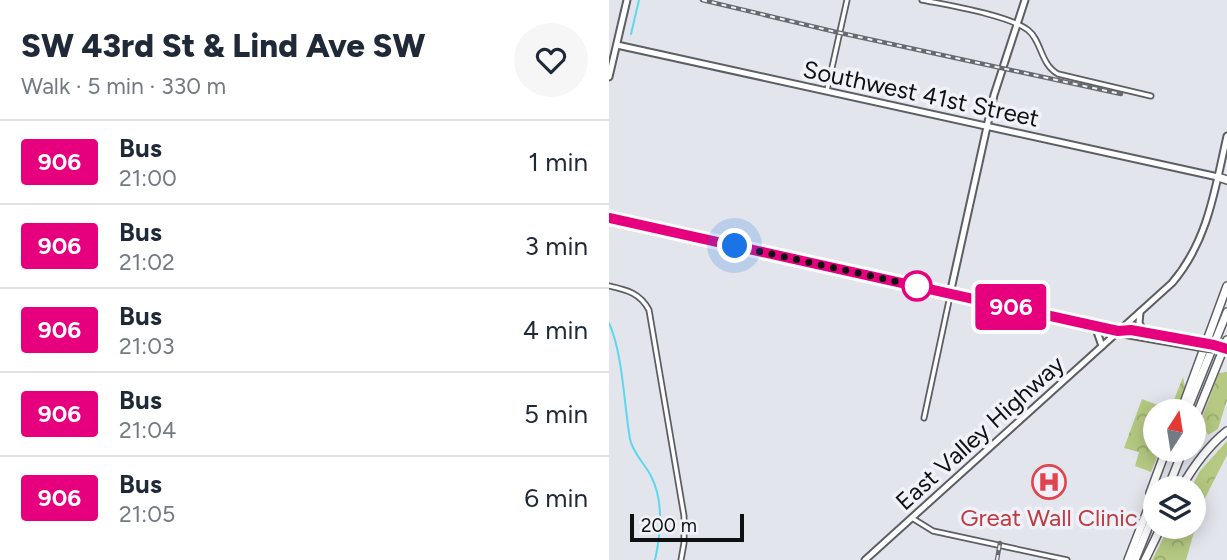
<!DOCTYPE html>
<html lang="en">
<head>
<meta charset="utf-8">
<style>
	:root { --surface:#fff; --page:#f6f6f7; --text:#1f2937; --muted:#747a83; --line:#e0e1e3 }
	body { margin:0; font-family:Figtree,sans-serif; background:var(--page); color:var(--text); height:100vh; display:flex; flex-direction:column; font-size:26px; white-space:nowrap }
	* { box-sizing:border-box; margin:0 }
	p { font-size:23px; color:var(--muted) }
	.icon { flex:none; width:38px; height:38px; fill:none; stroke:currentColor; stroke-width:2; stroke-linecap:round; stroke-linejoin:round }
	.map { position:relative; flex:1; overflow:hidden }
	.side { display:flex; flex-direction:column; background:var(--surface); width:609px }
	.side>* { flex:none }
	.badge { padding:0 14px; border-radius:5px; font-size:24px; line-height:46px }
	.needle { width:46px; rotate:12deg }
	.buttons { position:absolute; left:534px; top:399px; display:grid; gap:14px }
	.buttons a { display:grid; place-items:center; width:63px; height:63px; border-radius:50%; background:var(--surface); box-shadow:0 4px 18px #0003; font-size:35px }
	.scale { position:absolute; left:21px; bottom:18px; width:114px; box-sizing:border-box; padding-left:7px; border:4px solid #0f1012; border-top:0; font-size:19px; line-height:24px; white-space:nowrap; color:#0f1012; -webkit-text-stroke:5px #f1f2f9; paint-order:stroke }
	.you { position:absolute; width:35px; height:35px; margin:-18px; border:5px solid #fff; border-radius:50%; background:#1a73e8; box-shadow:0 0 0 10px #1a73e833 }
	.map>.badge { position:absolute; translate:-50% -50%; box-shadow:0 0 0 4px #fff }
	.round { display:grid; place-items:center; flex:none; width:74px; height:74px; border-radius:37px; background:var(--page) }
	.head { display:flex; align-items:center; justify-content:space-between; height:119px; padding:0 21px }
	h1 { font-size:33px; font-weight:800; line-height:52px }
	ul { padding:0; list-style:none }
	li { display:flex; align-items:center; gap:21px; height:84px; padding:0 21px; border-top:2px solid var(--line) }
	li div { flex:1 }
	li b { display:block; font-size:26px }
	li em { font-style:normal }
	li .badge { min-width:77px; font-weight:700; text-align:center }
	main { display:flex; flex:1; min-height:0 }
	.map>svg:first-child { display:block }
</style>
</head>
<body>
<main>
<section class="side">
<div class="head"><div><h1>SW 43rd St &amp; Lind Ave SW</h1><p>Walk · 5 min · 330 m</p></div><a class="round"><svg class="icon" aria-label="heart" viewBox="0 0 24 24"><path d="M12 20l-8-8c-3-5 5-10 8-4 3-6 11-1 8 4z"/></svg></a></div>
<ul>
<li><span class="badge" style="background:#e6007e;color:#fff">906</span><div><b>Bus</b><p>21:00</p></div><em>1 min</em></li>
<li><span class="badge" style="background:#e6007e;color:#fff">906</span><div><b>Bus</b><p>21:02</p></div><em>3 min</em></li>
<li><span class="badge" style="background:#e6007e;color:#fff">906</span><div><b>Bus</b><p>21:03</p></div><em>4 min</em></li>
<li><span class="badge" style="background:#e6007e;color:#fff">906</span><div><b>Bus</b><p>21:04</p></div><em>5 min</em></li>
<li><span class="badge" style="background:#e6007e;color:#fff">906</span><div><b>Bus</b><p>21:05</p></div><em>6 min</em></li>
</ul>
</section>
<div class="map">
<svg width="618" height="560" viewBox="0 0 618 560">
	<defs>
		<pattern id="forest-crowns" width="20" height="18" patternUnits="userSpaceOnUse" patternTransform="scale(1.75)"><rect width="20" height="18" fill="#b5c982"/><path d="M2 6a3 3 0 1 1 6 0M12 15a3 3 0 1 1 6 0" fill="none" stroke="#9aac6f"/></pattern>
	</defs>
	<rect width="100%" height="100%" fill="#e3e5ec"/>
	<g fill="url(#forest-crowns)">
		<polygon points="618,372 618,400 609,429 599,435 592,420 610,373"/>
		<polygon points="574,377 576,387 566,411 546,411 546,450 551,450 542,472 526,466 530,452 515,448 533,399 561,410"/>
		<polygon points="618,441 618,455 593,504 577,560 543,560 560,527 584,527 584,488 582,488 591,471"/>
	</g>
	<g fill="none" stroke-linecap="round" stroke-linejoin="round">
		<g stroke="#5dd7ed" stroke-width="2">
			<polyline points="22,34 30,0"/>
			<path d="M0,323C14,354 15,405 21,439C23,452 36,464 42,476C55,501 52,533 46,560"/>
		</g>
		<g stroke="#5c5e64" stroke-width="7">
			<g id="street">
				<path d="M313,0C338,5 399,15 419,30C433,41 431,64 449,74L542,96"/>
				<polyline points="218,90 238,0"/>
				<path d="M0,286C18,290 31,293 40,310L75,516V543L72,560"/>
				<polyline points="315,418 341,296"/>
				<polyline points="303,518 324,531 458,560"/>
			</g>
		</g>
		<g stroke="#5c5e64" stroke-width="9">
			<g id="secondary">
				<polyline points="8,45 609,177"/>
				<polyline points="0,77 18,0"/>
				<polyline points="0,218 520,335 589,347"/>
				<polyline points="341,294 385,95 416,0"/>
				<polyline points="531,312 530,323 535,332"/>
				<polyline points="486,326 493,346"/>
				<polyline points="511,331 522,330 591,342"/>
				<path d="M256,560L563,283C599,241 606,189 618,136"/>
			</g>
		</g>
		<g stroke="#5c5e64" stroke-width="10">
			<g id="highway">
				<polyline points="609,177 618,180"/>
				<polyline points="572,411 618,286"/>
				<polyline points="578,411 618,312"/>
				<polyline points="584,424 618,340"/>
				<polyline points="559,488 574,450"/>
				<path d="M572,488C584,467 598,447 618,431"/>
				<polyline points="541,493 557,450"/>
				<polyline points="519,560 546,491"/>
				<polyline points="526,560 546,511"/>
				<polyline points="536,560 552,527"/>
			</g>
		</g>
		<use href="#street" stroke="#fff" stroke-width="3.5"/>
		<use href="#secondary" stroke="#fff" stroke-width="5"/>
		<use href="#highway" stroke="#fff" stroke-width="7"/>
		<g stroke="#68696d" stroke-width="4.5">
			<g id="rail">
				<polyline points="93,0 227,32 512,94"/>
				<polyline points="388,560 391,543"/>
			</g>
		</g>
		<use href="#rail" stroke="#f1f2f9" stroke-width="2" stroke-dasharray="5" stroke-linecap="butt"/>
		<g stroke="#5c5e64" stroke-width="9" stroke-linecap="butt">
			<g id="secondary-bridge">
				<polyline points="591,342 618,349"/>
				<polyline points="589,347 603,349 608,347"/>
			</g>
		</g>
		<use href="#secondary-bridge" stroke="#fff" stroke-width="5"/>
	</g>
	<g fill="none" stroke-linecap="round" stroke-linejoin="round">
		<g stroke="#fff" stroke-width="16">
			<polyline id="line" points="0,218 509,331 522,330 605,345 618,349"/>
		</g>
		<use href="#line" stroke="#e6007e" stroke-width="10"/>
		<polyline stroke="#0f1012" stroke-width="7" stroke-dasharray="0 12.6" points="126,246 308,286"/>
	</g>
	<defs>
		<g id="hospital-ring" transform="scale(1.75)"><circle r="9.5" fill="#f1f2f9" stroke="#e0444e" stroke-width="1.5"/><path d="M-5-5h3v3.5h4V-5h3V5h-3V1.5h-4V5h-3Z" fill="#e0444e"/></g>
	</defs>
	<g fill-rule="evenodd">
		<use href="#hospital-ring" x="440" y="482"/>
	</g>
	<circle fill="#fff" stroke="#e6007e" stroke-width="3.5" cx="308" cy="286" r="14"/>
	<g text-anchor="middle" stroke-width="7" stroke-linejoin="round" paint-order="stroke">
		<g font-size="24" fill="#0f1012" stroke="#f1f2f9">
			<text transform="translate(312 94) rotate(12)" y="8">Southwest 41st Street</text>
			<text transform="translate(371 433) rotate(-42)" y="8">East Valley Highway</text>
		</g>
		<g font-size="24" fill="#be3a42" stroke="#f1f2f9">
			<text x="440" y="526">Great Wall Clinic</text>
		</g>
	</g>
</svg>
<div class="buttons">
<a><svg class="needle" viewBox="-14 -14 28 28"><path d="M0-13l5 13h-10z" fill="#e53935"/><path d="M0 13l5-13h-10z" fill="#747a83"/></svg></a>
<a><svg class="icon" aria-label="layers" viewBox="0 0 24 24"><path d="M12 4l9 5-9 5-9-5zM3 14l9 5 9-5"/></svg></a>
</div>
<div class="scale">200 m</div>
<div class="you" style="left:126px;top:246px"></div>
<b class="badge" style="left:402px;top:307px;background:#e6007e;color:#fff">906</b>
</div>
</main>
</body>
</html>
